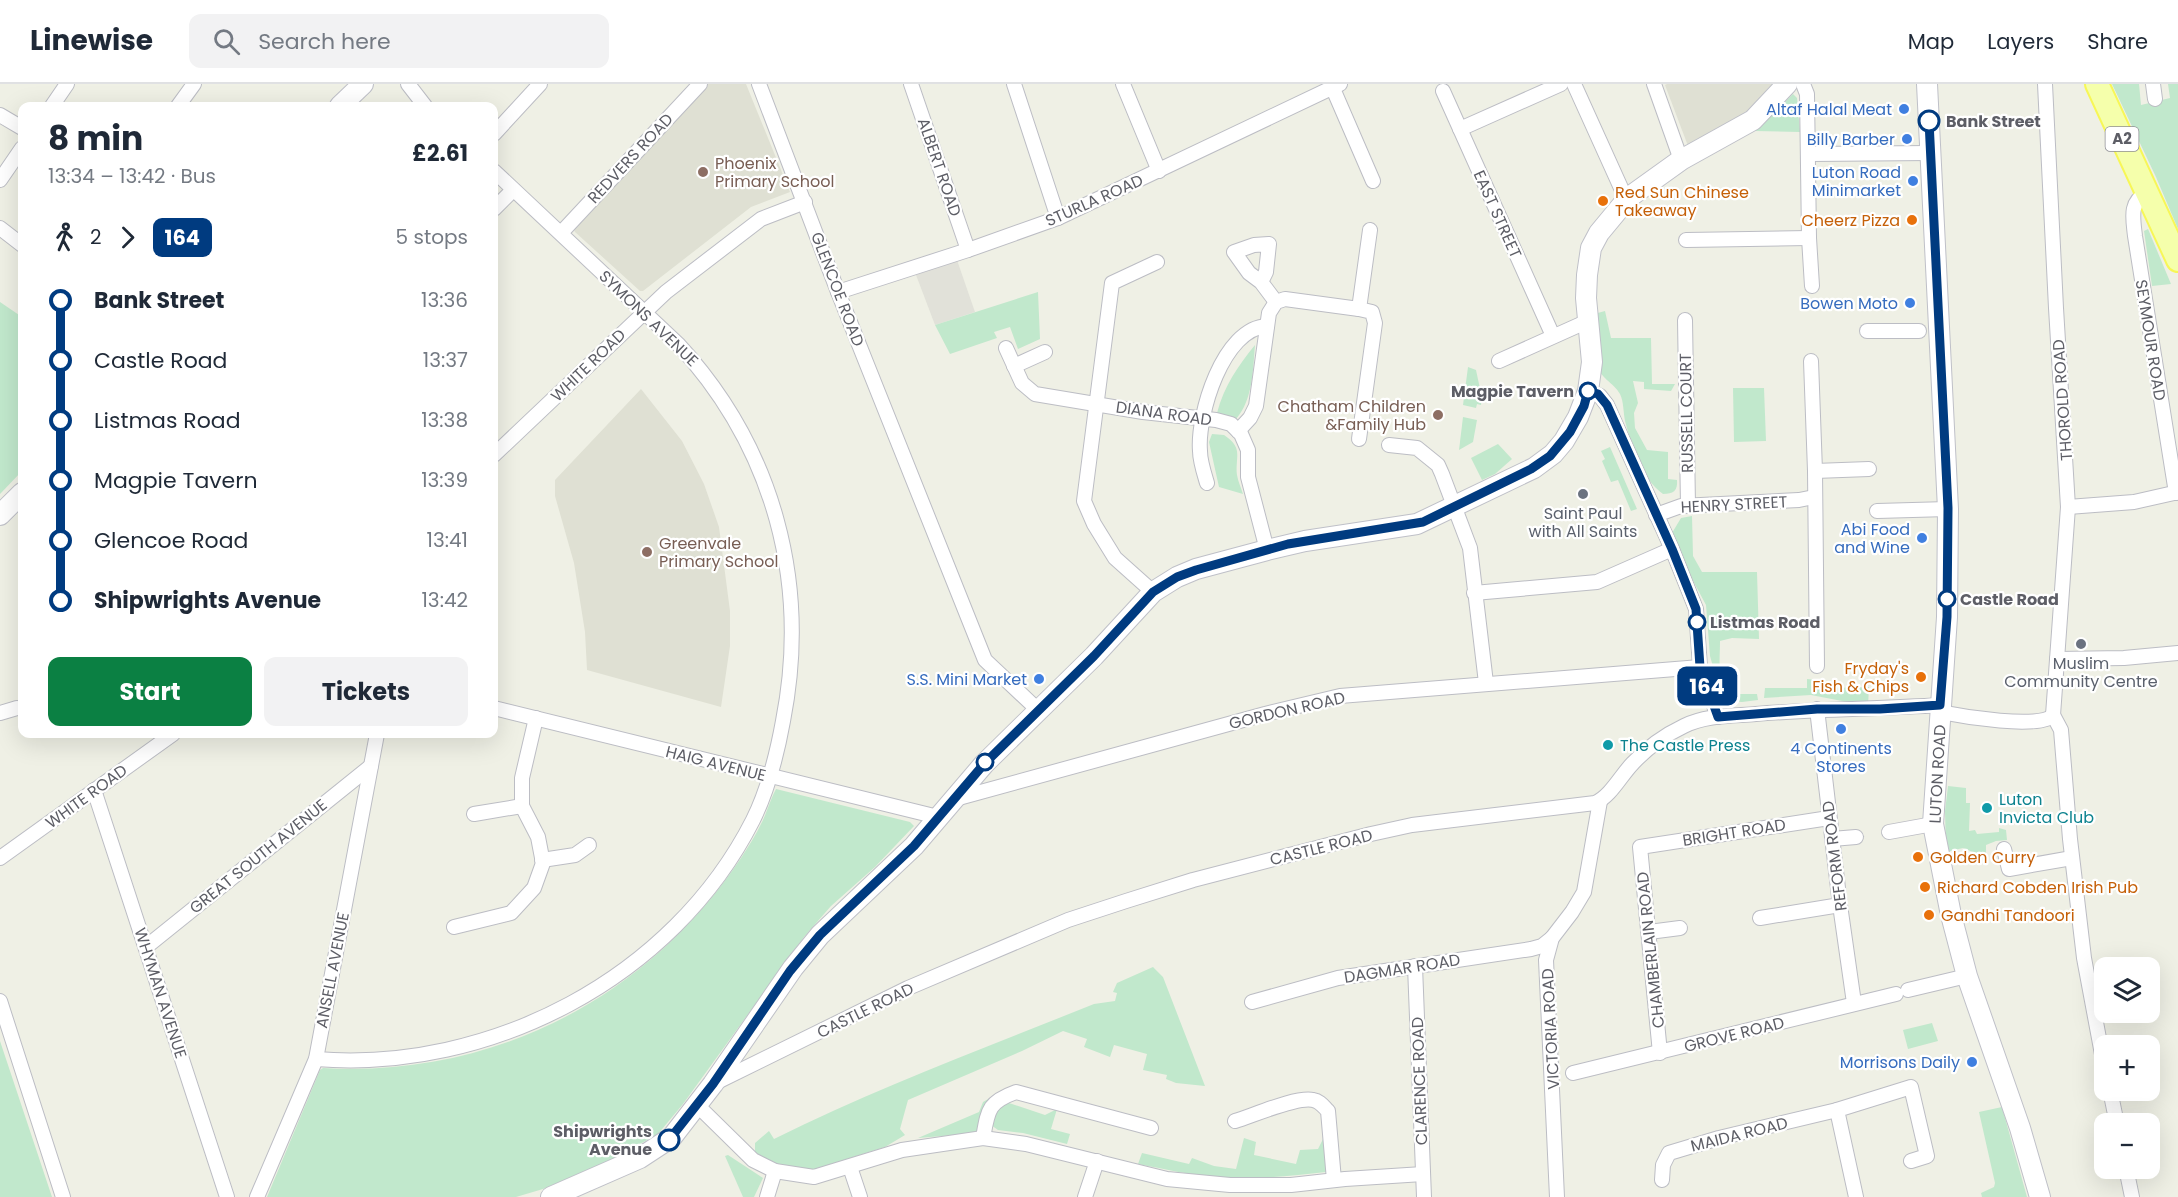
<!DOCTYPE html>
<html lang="en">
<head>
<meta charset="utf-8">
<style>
	:root { --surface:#fff; --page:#f2f2f3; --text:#1f2937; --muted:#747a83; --line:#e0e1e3; --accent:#0b8043 }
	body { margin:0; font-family:Poppins,sans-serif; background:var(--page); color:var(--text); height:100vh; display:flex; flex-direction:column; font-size:22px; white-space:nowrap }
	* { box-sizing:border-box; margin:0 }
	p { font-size:20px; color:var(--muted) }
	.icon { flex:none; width:33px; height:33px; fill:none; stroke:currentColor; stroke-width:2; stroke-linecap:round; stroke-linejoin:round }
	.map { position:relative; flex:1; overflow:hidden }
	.sheet { position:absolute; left:18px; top:18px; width:480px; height:636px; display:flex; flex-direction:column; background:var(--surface); border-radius:12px; box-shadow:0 6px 24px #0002 }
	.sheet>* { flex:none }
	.badge { padding:0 12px; border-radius:9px; font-size:21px; line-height:39px }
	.controls { position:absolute; left:2094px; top:873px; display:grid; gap:12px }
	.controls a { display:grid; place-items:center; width:66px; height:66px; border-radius:12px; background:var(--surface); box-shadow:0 6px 24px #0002; font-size:30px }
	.map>.badge { position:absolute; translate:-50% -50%; box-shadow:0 0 0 3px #fff }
	.legs { display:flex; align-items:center; gap:9px; height:66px; padding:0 30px; font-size:20px }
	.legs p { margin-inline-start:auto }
	.head { display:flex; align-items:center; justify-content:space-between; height:102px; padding:0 30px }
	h1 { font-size:33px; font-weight:700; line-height:45px }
	.primary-button { display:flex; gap:12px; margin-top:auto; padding:12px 30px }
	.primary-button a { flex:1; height:69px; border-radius:12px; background:var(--accent); color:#fff; font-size:24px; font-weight:700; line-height:69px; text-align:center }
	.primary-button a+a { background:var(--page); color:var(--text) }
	ul { padding:0 30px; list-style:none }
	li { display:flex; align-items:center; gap:21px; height:60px; font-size:22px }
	li i { display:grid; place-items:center; width:9px; height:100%; margin:0 8px; background:currentColor }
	li i::after { content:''; width:15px; height:15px; margin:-8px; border:4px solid; border-radius:50%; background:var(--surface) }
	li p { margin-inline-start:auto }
	li:first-child i { background:linear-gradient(#0000 50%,currentColor 0) }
	li:last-child i { background:linear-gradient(currentColor 50%,#0000 0) }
	header { display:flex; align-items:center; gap:36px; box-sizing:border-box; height:84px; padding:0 30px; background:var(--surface); border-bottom:2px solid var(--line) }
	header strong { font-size:28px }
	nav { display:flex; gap:33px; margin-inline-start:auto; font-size:21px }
	.search { width:420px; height:54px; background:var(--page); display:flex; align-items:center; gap:15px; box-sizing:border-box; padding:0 21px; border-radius:12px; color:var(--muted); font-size:22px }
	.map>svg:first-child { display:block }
</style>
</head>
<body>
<header>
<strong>Linewise</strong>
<div class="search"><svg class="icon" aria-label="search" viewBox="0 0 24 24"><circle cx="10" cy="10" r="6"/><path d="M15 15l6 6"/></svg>Search here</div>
<nav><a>Map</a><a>Layers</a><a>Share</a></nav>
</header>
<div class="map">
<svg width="2178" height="1113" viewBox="0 0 2178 1113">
	<rect width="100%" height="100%" fill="#eff0e5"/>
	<polygon fill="#e1e1d9" points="957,176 975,228 935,241 916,191"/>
	<g fill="#dfe0d3">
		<polygon points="706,0 746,0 790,108 751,123 643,207 640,207 575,148 573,144"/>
		<polygon points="1667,0 1773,0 1747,30 1688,62 1665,1"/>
		<polygon points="641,305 682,357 704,400 719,443 730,527 730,562 721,623 587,586 585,548 574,479 555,412 555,396"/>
	</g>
	<g fill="#c1e8cc">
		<polygon points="2112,0 2139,0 2141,21 2170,14 2168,0 2178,0 2178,145 2156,93"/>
		<polygon points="1793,10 1797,14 1800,48 1755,47"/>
		<polygon points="2148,145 2171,200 2152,202 2144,147"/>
		<polygon points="1038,208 1040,255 1018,265 1010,243 994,248 997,254 950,270 935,241"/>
		<polygon points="0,218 22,233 22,387 0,410"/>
		<path d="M1605,227L1611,254H1651L1652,300H1675L1671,307L1644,305V298L1633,297L1638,319L1634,329L1635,344L1647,366L1668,368V395L1677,396C1678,407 1673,410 1663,410C1641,394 1632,362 1625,337C1623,327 1624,319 1620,310C1614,299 1599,293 1597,281C1594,265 1595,246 1594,230Z"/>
		<path d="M1255,261C1253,285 1253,316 1236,335L1217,329C1224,302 1238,282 1255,261Z"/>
		<polygon points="1468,283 1476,286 1482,314 1481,321 1477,320 1476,324 1463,321"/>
		<polygon points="1733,304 1764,304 1766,357 1734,358"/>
		<polygon points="1463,333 1477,336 1473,358 1459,366"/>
		<path d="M1212,350L1224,351C1244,364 1235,373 1237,391C1238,397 1241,404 1243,410L1219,403L1209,358Z"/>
		<polygon points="1498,360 1512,375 1495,390 1482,396 1471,374"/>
		<polygon points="1610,363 1637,425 1631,427 1618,396 1611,398 1602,377 1605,375 1601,367"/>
		<path d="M1692,432L1693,472L1702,488H1757L1759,555L1732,554L1720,557C1720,576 1717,592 1727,608L1740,610H1757L1758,616L1742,618L1729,617L1721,611L1710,572L1706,521L1691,493L1672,449L1681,434Z"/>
		<polygon points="1807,595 1827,597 1829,604 1869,603 1868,622 1811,611 1764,614 1765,604 1807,604"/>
		<polygon points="1948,702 1966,704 1966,719 1970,719 1969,747 1975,746 1977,750 1999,748 1999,744 2006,746 2007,756 1996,757 1986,761 1986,769 1980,771 1963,764 1946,768 1945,727"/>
		<path d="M776,705L910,738L914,742L875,783L831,822L804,853L683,1020L658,1050L611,1076L543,1105L516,1113H267L320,986L323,984C492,994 647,915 741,774C748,763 756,751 762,738C767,728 770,716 776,705Z"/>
		<path d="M1153,883L1163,893L1205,1002L1176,999L1166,995L1167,991L1143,986L1147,970L1114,961L1110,973L1084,963L1087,955L1063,947L1022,967L908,1016L900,1045L905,1051L885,1063L812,1086L784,1083L760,1075L755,1071V1059L769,1047L774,1055C878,1003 987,963 1094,920L1115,917L1117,909L1113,908L1117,899Z"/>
		<polygon points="1932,939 1938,957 1908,965 1903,946"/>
		<polygon points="0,957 52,1113 0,1113"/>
		<polygon points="990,1014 992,1018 977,1047 967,1050 918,1054 979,1028 983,1018"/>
		<polygon points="1000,1016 1045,1031 1057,1025 1051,1045 1070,1050 1067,1060 1023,1049 998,1046 991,1041"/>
		<polygon points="2002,1023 2027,1113 1982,1113 1981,1109 1994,1103 1995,1099 1979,1028"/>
		<path d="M1244,1054L1256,1058L1254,1071L1296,1080L1300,1066L1318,1065L1323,1055H1326V1088C1290,1092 1253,1096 1217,1093C1190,1091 1164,1085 1138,1080L1142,1069L1189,1080L1192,1074L1214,1082L1236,1085Z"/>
		<polygon points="728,1071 763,1094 754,1113 743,1113 725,1072"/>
	</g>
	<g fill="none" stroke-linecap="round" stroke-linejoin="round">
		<g stroke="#bcbdc4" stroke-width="16">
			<g id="street">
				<polyline points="408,0 425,22"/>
				<polyline points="759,0 838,208 985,576 1038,626"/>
				<polyline points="911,0 968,166"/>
				<polyline points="1014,0 1058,134"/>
				<polyline points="1123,0 1159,87"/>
				<polyline points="1331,0 1373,97"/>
				<polyline points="1574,0 1626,115"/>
				<polyline points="1654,0 1681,76"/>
				<polyline points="1803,0 1807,10 1809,154 1812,202"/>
				<polyline points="2045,0 2056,224 2068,423 2053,631"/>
				<polyline points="2153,0 2155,15"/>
				<polyline points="1443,7 1553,252"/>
				<polyline points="52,22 67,0"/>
				<polyline points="178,22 194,0"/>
				<polyline points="0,31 22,44"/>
				<polyline points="1460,45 1561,0"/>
				<polyline points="494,50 540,0"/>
				<polyline points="1808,70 1931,69"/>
				<polyline points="0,96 22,64"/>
				<path d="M2147,109C2129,118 2133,134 2135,152L2176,409"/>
				<polyline points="494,125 513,106"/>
				<polyline points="0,144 22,161"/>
				<polyline points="561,149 700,0"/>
				<polyline points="1686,156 1809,154"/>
				<polyline points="1261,198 1266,188 1269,160 1254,161 1234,168 1249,189 1261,198 1276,218"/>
				<polyline points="838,208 968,166 1058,134 1340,0"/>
				<polyline points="1359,225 1372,228 1375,239 1359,355"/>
				<polyline points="1685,236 1688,422"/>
				<polyline points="1867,247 1919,247"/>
				<polyline points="1006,264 1022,299 1035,310 1143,328 1216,336 1231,340 1241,350 1248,366 1248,393 1267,466"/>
				<polyline points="1499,277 1588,237"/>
				<polyline points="1811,277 1815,387 1817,582"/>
				<polyline points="1014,282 1045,268"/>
				<polyline points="1588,307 1600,312 1607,321 1672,465 1696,525 1700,583 1718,633"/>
				<polyline points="1238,347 1250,334 1256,322 1269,229 1276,218 1285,215 1359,225 1370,146"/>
				<polyline points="1389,361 1417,364 1438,381 1442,390 1470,464 1486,599"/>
				<polyline points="494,371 666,208 761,135 805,118"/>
				<polyline points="1815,387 1869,385"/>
				<path d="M1207,399C1204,389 1200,377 1200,367C1197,331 1223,244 1267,242"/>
				<polyline points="2068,423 2134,418 2178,408"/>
				<polyline points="1877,427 1948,425"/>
				<polyline points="1656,431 1681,422 1799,416 1814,413"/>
				<polyline points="1153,508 1115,474 1094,440 1084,417 1112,199 1157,178"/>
				<polyline points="1474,509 1597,498 1672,465"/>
				<polyline points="2057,575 2124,574 2178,569"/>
				<polyline points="494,624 930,731 936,736"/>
				<polyline points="1817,625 1840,821 1854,919"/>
				<path d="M1940,628C1960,632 2042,646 2053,631"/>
				<polyline points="0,629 17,624"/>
				<polyline points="2053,631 2061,646 2070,755 2084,874 2104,981"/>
				<polyline points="94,706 227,1113"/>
				<polyline points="955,715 1265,630 1340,612 1700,583"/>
				<polyline points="474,730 522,722"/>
				<polyline points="1889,748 1933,740"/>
				<polyline points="1832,755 1856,753"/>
				<polyline points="2004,765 2009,785 2072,774"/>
				<polyline points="0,774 173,650"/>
				<polyline points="542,776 575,771 589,761"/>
				<polyline points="1760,834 1840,821"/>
				<polyline points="454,843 511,829 534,804 543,779 538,753 522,722 522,694 536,634"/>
				<polyline points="1649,848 1680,844"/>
				<polyline points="146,863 371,682"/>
				<polyline points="1415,882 1424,1113"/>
				<polyline points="1908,906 1967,892"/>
				<polyline points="0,917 63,1113"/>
				<polyline points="1252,918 1338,894 1531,865 1542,862 1552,854"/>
				<polyline points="1660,969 1640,763 1829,734"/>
				<path d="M316,975C490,989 673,894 753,736C768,706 777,670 783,637C810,499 774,364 678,260L494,87"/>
				<polyline points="1573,989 1896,910"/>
				<path d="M715,999L908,904L1068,836L1126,817L1193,796L1371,750L1412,741L1595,719C1611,712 1621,691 1633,679C1647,664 1665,651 1684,642C1706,631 1733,632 1756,630C1818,625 1879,625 1940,621"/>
				<polyline points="2110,1006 2117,1040"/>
				<polyline points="697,1021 753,1076 775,1087 814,1093 902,1066 983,1054 1026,1060 1167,1095 1230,1101 1291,1101 1345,1095 1423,1090"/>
				<path d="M1235,1037C1252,1032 1297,1012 1313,1016C1320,1017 1323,1022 1328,1027L1334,1096"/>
				<path d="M983,1054C988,1026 988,1018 1016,1008L1151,1044"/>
				<polyline points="850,1083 860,1113"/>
				<polyline points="2126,1084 2132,1113"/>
				<polyline points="1662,1096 1663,1081 1669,1069 1719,1054 1837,1026"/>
				<polyline points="257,1113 316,975 377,650"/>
				<polyline points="767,1113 775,1087"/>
				<polyline points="1085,1113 1097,1077"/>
				<polyline points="1557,1113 1546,876 1552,854 1572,828 1584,808 1600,717"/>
				<polyline points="1856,1113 1837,1026 1911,1003 1927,1072 1911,1077"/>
			</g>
		</g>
		<g stroke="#bfc0c8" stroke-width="22">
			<g id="secondary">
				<polyline points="1927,0 1948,425 1947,533 1933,740 1951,831 1967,892 2020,1044 2040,1113"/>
				<polyline points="340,22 363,0"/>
				<polyline points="0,431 22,409"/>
				<polyline points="551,1113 640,1074 672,1053 713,1000 793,884 820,851 914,762 984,680 1094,572 1153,508 1177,493 1196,485 1267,466 1305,457 1417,440 1534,384 1553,370 1564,357 1578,333 1588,307 1592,278 1586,214 1587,191 1591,164 1599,149 1628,114 1681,76 1753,36 1787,0"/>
			</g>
		</g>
		<g stroke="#f7f757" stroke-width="26">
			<polyline id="primary" points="2097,0 2178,176"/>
		</g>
		<use href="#street" stroke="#fff" stroke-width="14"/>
		<use href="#secondary" stroke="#fff" stroke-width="20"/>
		<use href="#primary" stroke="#f5ffab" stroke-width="22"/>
	</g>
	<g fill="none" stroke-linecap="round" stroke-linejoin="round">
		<g stroke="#fff" stroke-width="14">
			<polyline id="line-1" points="669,1056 713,1000 790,887 820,851 914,762 984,680 1094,572 1153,508 1177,493 1196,486 1288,460 1423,438 1531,385 1550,372 1570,348 1584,322 1588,307 1598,310 1607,321 1672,465 1696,525 1700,583 1718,633 1817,625 1880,625 1940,621 1947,533 1948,424 1929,37"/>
		</g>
		<use href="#line-1" stroke="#003b80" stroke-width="9"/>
	</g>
	<g fill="#3f7fe0" stroke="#fff" stroke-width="2">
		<circle cx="1904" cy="25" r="6"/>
		<circle cx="1907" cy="55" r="6"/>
		<circle cx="1913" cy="97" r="6"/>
		<circle cx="1910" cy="219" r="6"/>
		<circle cx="1922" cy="454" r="6"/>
		<circle cx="1039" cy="595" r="6"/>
		<circle cx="1841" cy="645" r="6"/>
		<circle cx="1972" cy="978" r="6"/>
	</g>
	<g fill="#fff" stroke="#003b80" stroke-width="3">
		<circle cx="1929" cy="37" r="10"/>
		<circle cx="1588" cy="307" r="8"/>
		<circle cx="1947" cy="515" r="8"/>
		<circle cx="1697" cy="538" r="8"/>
		<circle cx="985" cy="678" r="8"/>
		<circle cx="669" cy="1056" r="10"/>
	</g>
	<g fill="#8d6e63" stroke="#fff" stroke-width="2">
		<circle cx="703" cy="88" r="6"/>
		<circle cx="1438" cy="331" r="6"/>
		<circle cx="647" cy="468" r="6"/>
	</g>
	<g fill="#e8710a" stroke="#fff" stroke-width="2">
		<circle cx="1603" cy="117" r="6"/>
		<circle cx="1912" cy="136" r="6"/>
		<circle cx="1921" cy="593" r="6"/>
		<circle cx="1918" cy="773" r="6"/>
		<circle cx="1925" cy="803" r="6"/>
		<circle cx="1929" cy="831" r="6"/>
	</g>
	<g fill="#6b7280" stroke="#fff" stroke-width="2">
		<circle cx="1583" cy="410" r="6"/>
		<circle cx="2081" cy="560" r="6"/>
	</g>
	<g fill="#0f9aa8" stroke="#fff" stroke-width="2">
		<circle cx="1608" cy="661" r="6"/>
		<circle cx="1987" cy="724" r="6"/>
	</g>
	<g text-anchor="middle" stroke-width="4.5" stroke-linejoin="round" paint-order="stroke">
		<rect fill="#fff" stroke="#8e8e94" stroke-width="1.5" x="2105.5" y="43" width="33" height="24" rx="4.5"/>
		<g font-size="15" font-weight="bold" fill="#5d5e66">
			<text x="2122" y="60">A2</text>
		</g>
		<g font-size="16" fill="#366cbe" stroke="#fff" text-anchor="end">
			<text x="1892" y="31">Altaf Halal Meat</text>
			<text x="1895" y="61">Billy Barber</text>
			<text x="1901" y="94">Luton Road<tspan x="1901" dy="18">Minimarket</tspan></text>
			<text x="1898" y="225">Bowen Moto</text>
			<text x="1910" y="451">Abi Food<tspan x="1910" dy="18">and Wine</tspan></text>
			<text x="1027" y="601">S.S. Mini Market</text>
			<text x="1841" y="670" text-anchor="middle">4 Continents<tspan x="1841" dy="18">Stores</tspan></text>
			<text x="1960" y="984">Morrisons Daily</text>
		</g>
		<g font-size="16" font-weight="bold" fill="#5d5e66" stroke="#fff" text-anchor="start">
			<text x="1946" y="43">Bank Street</text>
			<text x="1574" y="313" text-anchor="end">Magpie Tavern</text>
			<text x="1960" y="521">Castle Road</text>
			<text x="1710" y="544">Listmas Road</text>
			<text x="652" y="1053" text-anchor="end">Shipwrights<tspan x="652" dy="18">Avenue</tspan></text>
		</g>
		<g font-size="16" fill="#5d5e66" stroke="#fff">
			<text transform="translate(630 74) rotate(-47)" y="6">REDVERS ROAD</text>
			<text transform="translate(940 83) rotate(71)" y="6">ALBERT ROAD</text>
			<text transform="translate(1094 116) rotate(-24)" y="6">STURLA ROAD</text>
			<text transform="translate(1498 130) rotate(66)" y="6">EAST STREET</text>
			<text transform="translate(838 205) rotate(69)" y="6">GLENCOE ROAD</text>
			<text transform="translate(649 234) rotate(44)" y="6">SYMONS AVENUE</text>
			<text transform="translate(2151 256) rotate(81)" y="6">SEYMOUR ROAD</text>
			<text transform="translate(588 281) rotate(-44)" y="6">WHITE ROAD</text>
			<text transform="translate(2062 316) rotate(-94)" y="6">THOROLD ROAD</text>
			<text transform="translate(1164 329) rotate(8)" y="6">DIANA ROAD</text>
			<text transform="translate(1686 329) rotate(-91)" y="6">RUSSELL COURT</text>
			<text transform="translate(1734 420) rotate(-3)" y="6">HENRY STREET</text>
			<text transform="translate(1287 626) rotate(-13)" y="6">GORDON ROAD</text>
			<text transform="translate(716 679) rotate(14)" y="6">HAIG AVENUE</text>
			<text transform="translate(1937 690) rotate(-87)" y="6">LUTON ROAD</text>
			<text transform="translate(86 712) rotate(-36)" y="6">WHITE ROAD</text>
			<text transform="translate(1734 748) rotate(-9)" y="6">BRIGHT ROAD</text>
			<text transform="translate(1321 763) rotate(-14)" y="6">CASTLE ROAD</text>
			<text transform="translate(258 772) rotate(-39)" y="6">GREAT SOUTH AVENUE</text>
			<text transform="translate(1834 772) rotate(-97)" y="6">REFORM ROAD</text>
			<text transform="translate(1650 866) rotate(-96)" y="6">CHAMBERLAIN ROAD</text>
			<text transform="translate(1402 884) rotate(-9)" y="6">DAGMAR ROAD</text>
			<text transform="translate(332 886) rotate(-79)" y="6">ANSELL AVENUE</text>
			<text transform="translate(161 909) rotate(72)" y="6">WHYMAN AVENUE</text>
			<text transform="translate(865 926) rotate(-26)" y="6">CASTLE ROAD</text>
			<text transform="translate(1550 945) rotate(-93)" y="6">VICTORIA ROAD</text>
			<text transform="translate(1734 950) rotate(-14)" y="6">GROVE ROAD</text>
			<text transform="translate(1419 997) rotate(-92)" y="6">CLARENCE ROAD</text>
			<text transform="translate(1739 1050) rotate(-14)" y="6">MAIDA ROAD</text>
		</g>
		<g font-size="16" fill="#785e54" stroke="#fff" text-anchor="start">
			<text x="715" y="85">Phoenix<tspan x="715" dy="18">Primary School</tspan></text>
			<text x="1426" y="328" text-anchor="end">Chatham Children<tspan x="1426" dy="18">&amp;Family Hub</tspan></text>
			<text x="659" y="465">Greenvale<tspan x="659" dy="18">Primary School</tspan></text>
		</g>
		<g font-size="16" fill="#c56008" stroke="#fff" text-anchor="start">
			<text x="1615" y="114">Red Sun Chinese<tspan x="1615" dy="18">Takeaway</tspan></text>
			<text x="1900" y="142" text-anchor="end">Cheerz Pizza</text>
			<text x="1909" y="590" text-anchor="end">Fryday's<tspan x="1909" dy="18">Fish &amp; Chips</tspan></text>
			<text x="1930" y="779">Golden Curry</text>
			<text x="1937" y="809">Richard Cobden Irish Pub</text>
			<text x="1941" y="837">Gandhi Tandoori</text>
		</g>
		<g font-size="16" fill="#5b616d" stroke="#fff">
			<text x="1583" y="435">Saint Paul<tspan x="1583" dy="18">with All Saints</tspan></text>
			<text x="2081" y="585">Muslim<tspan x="2081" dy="18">Community Centre</tspan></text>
		</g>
		<g font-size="16" fill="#0d838f" stroke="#fff" text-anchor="start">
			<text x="1620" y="667">The Castle Press</text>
			<text x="1999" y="721">Luton<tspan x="1999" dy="18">Invicta Club</tspan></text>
		</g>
	</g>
</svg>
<div class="controls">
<a><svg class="icon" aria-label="layers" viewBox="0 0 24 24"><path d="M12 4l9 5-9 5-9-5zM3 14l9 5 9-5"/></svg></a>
<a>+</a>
<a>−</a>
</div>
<b class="badge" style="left:1707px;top:602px;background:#003b80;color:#fff">164</b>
<section class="sheet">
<div class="head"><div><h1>8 min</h1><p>13:34 – 13:42 · Bus</p></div><b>£2.61</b></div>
<div class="legs"><svg class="icon" aria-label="walk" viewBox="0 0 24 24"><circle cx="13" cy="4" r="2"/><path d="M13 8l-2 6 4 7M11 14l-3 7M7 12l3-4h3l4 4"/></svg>2<svg class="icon" aria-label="forward" viewBox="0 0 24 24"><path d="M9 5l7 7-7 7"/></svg><b class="badge" style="background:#003b80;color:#fff">164</b><p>5 stops</p></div>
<ul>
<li><i style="color:#003b80"></i><b>Bank Street</b><p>13:36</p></li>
<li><i style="color:#003b80"></i><span>Castle Road</span><p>13:37</p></li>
<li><i style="color:#003b80"></i><span>Listmas Road</span><p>13:38</p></li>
<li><i style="color:#003b80"></i><span>Magpie Tavern</span><p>13:39</p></li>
<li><i style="color:#003b80"></i><span>Glencoe Road</span><p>13:41</p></li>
<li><i style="color:#003b80"></i><b>Shipwrights Avenue</b><p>13:42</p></li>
</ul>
<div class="primary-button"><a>Start</a><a>Tickets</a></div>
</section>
</div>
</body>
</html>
